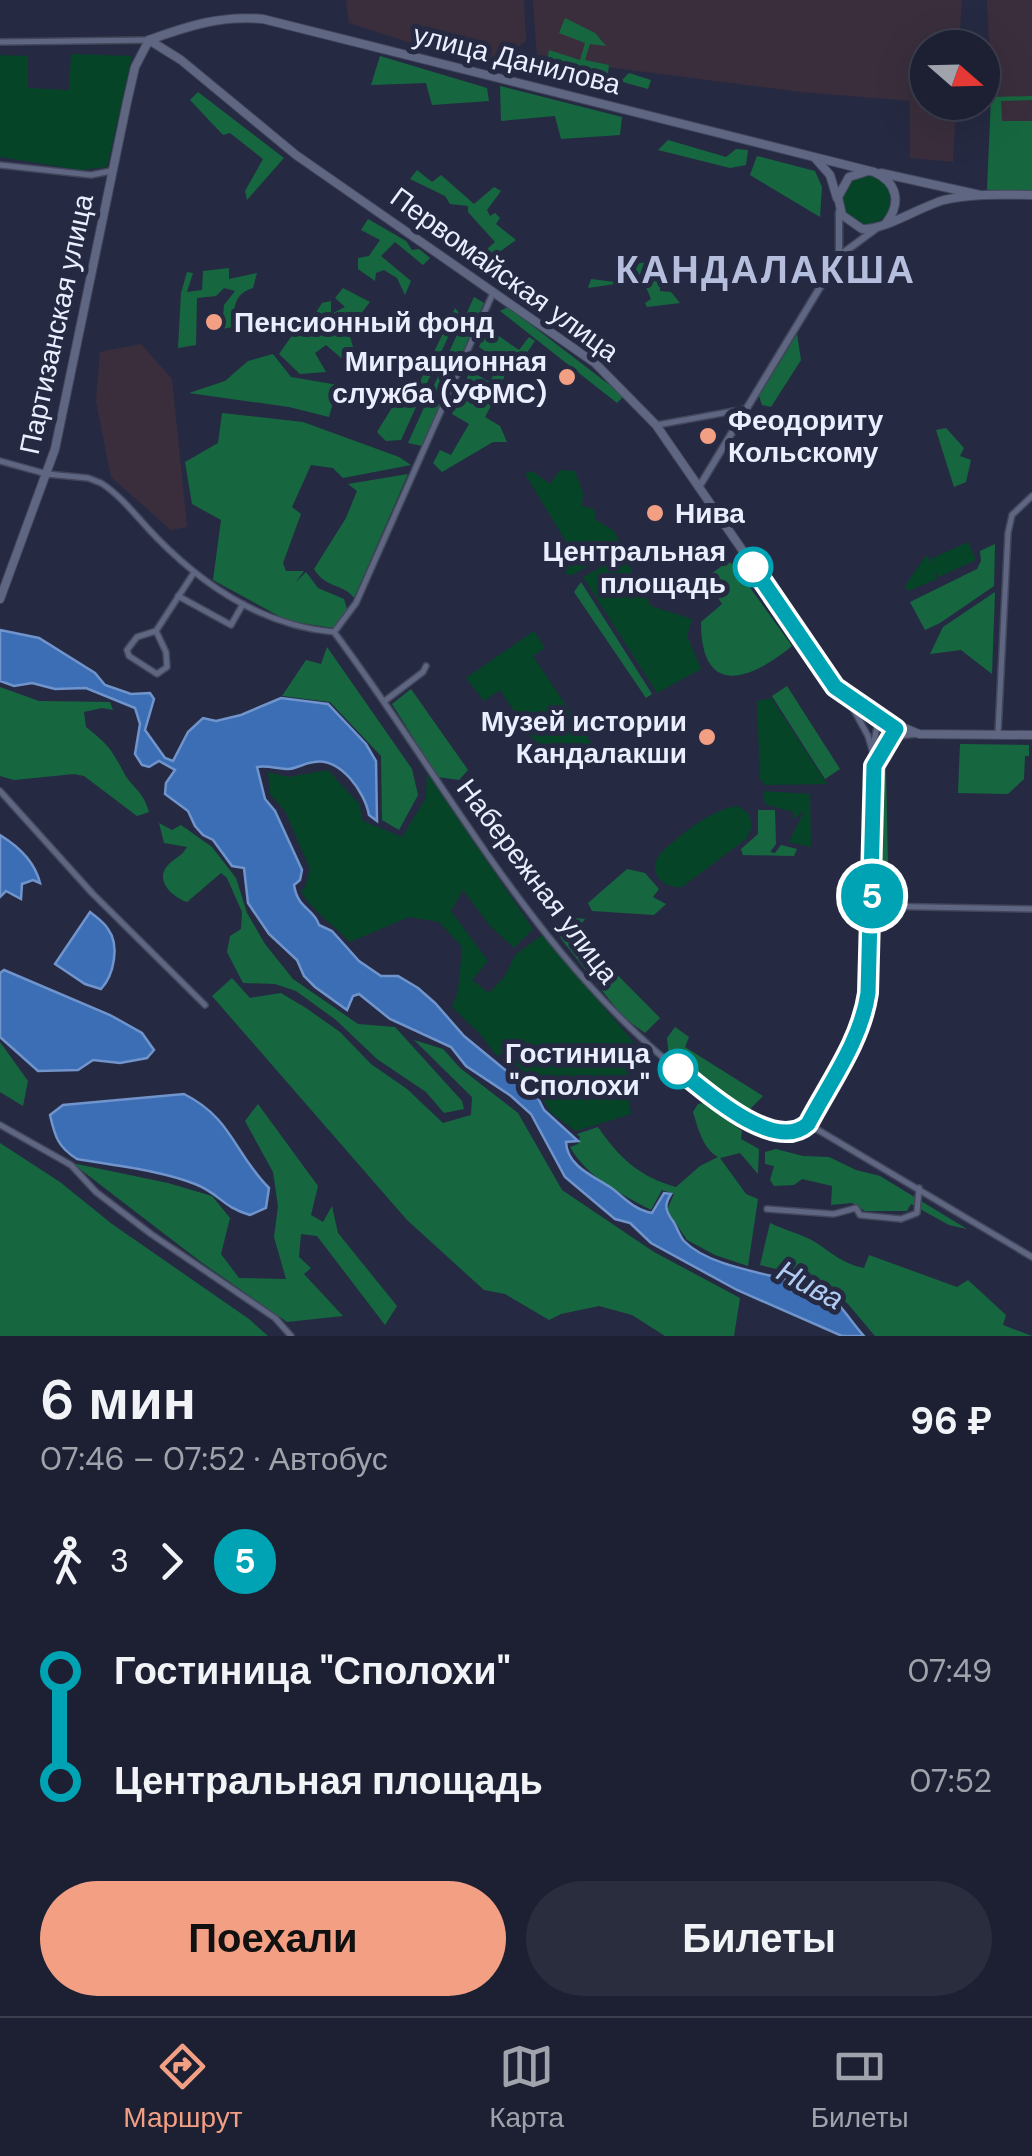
<!DOCTYPE html>
<html lang="ru">
<head>
<meta charset="utf-8">
<style>
	:root { --surface:#1c2032; --page:#292d3e; --text:#f1f3f6; --muted:#a0a3ac; --line:#3a3e4d; --accent:#f39f84 }
	body { margin:0; font-family:"DM Sans",sans-serif; background:var(--page); color:var(--text); height:100vh; display:flex; flex-direction:column; font-size:38px; white-space:nowrap }
	* { box-sizing:border-box; margin:0 }
	p { font-size:32px; color:var(--muted) }
	.icon { flex:none; width:55px; height:55px; fill:none; stroke:currentColor; stroke-width:2; stroke-linecap:round; stroke-linejoin:round }
	.map { position:relative; height:1336px; overflow:hidden }
	.panel { display:flex; flex-direction:column; background:var(--surface); flex:1 }
	.panel>* { flex:none }
	.badge { padding:0 20px; border-radius:32px; font-size:35px; line-height:65px }
	.needle { width:65px; rotate:110deg }
	.fabs { position:absolute; left:910px; top:30px; display:grid; gap:20px }
	.fabs a { display:grid; place-items:center; width:90px; height:90px; border-radius:50%; background:var(--surface); box-shadow:0 10px 40px #0002,0 0 0 2px var(--line); font-size:50px }
	.map>.badge { position:absolute; translate:-50% -50%; box-shadow:0 0 0 5px #fff }
	.legs { display:flex; align-items:center; gap:15px; height:110px; padding:0 40px; font-size:32px }
	.legs p { margin-inline-start:auto }
	.overview { display:flex; align-items:center; justify-content:space-between; height:170px; padding:0 40px }
	h1 { font-size:55px; font-weight:600; line-height:75px }
	.primary-button { display:flex; gap:20px; margin-top:auto; padding:20px 40px }
	.primary-button a { flex:1; height:115px; border-radius:60px; background:var(--accent); color:#111; font-size:40px; font-weight:600; line-height:115px; text-align:center }
	.primary-button a+a { background:var(--page); color:var(--text) }
	ul { padding:0 40px; list-style:none }
	li { display:flex; align-items:center; gap:35px; height:110px; font-size:38px }
	li i { display:grid; place-items:center; width:15px; height:100%; margin:0 12px; background:currentColor }
	li i::after { content:''; width:25px; height:25px; margin:-12px; border:8px solid; border-radius:50%; background:var(--surface) }
	li p { margin-inline-start:auto }
	li:first-child i { background:linear-gradient(#0000 50%,currentColor 0) }
	li:last-child i { background:linear-gradient(currentColor 50%,#0000 0) }
	.tabs { display:flex; justify-content:space-around; align-items:center; height:140px; border-top:2px solid var(--line); background:var(--surface); font-size:28px; color:var(--muted) }
	.tabs a { display:grid; justify-items:center; gap:5px }
	.tabs .on { color:var(--accent) }
	.map>svg:first-child { display:block }
</style>
</head>
<body>
<div class="map">
<svg width="1032" height="1336" viewBox="0 0 1032 1336">
	<rect width="100%" height="100%" fill="#252a42"/>
	<g fill="#3a2e3d">
		<polygon points="346,0 524,0 526,41 501,59 448,55 349,23"/>
		<polygon points="533,0 962,0 959,47 928,48 928,102 956,103 953,162 910,158 910,101 801,92 537,58"/>
		<polygon points="987,0 1032,0 1032,185 993,138"/>
		<polygon points="141,344 172,379 187,527 171,530 111,477 96,401 100,352"/>
	</g>
	<g fill="#054427">
		<polygon points="71,54 132,56 107,167 80,170 0,157 0,55 28,56 28,88 69,90"/>
		<circle cx="867" cy="200" r="24"/>
		<polygon points="560,470 575,471 583,493 582,506 594,509 596,520 614,531 622,547 572,575 566,574 565,540 525,474 532,471 550,484"/>
		<polygon points="968,542 976,560 939,577 935,571 937,579 908,591 905,586 925,557 928,556 932,565 931,559"/>
		<polygon points="623,555 651,606 692,619 687,636 701,669 657,693 583,577"/>
		<polygon points="534,631 545,648 533,656 592,744 553,769 500,690 484,701 466,678"/>
		<polygon points="771,698 827,784 765,785 760,779 757,701"/>
		<path d="M328,770L359,804L363,821L402,837L426,798L427,773L533,929L514,948L490,926L463,890L451,911L488,961L472,980L489,993L505,976L515,955L542,935L635,1044C627,1060 628,1080 634,1096L629,1101L631,1114L576,1131L551,1113L533,1082L505,1055H496L480,1034L452,1007L458,991L462,947L439,922L409,917L350,942C335,926 310,909 301,891L305,887L310,869L285,811L270,794L268,772L288,777Z"/>
		<polygon points="763,791 810,794 811,847 789,842 805,810 794,819 793,812 765,804"/>
		<path d="M738,806L749,814L752,827L746,839L682,887C661,889 645,870 662,852C681,834 713,808 738,806Z"/>
	</g>
	<g fill="#166740">
		<polygon points="565,18 595,33 606,46 590,44 585,60 609,65 608,73 623,79 629,73 651,80 648,89 547,61 549,50 580,60 585,43 559,33"/>
		<polygon points="380,56 487,88 489,101 432,105 426,83 371,85"/>
		<polygon points="500,86 622,117 620,135 561,139 555,116 501,121"/>
		<polygon points="198,92 284,158 247,200 245,191 263,159 230,133 223,135 190,100"/>
		<polygon points="1032,96 1032,100 1001,101 1002,121 1032,121 1032,190 987,190 991,97"/>
		<polygon points="668,140 726,157 736,149 748,150 746,165 730,168 658,150"/>
		<polygon points="757,156 815,171 822,187 820,217 750,175"/>
		<polygon points="417,170 432,182 441,175 474,204 494,187 501,191 487,210 490,216 495,213 500,218 496,224 516,240 495,255 487,249 495,242 468,212 468,206 450,204 445,196 410,179"/>
		<polygon points="368,219 406,241 412,250 419,249 430,258 423,265 395,242 381,256 411,281 405,295 397,278 384,270 376,273 375,281 358,269 358,258 369,256 380,240 361,230"/>
		<polygon points="661,260 660,291 671,292 680,303 647,307 645,303 651,299 643,280 588,288 591,279 615,282 621,266"/>
		<path d="M229,268V279L257,273L253,288C233,294 234,309 233,327L222,329L224,305L235,291L224,288L216,296L197,298L196,345L178,348L181,293L187,272L193,273L187,292L202,290L203,271Z"/>
		<polygon points="343,288 370,302 348,330 355,354 346,362 326,345 315,353 326,372 300,374 279,354 305,317 312,319 322,303 331,301 331,314 345,307 335,298"/>
		<polygon points="474,297 484,303 422,446 408,443"/>
		<polygon points="508,307 624,396 617,403 500,311"/>
		<polygon points="455,308 459,313 401,440 386,441 377,432 401,393 413,396"/>
		<polygon points="487,328 519,350 529,337 535,341 514,371 508,368 499,389 514,398 512,404 496,396 485,417 500,426 507,442 493,442 442,472 433,463 440,450 451,455 469,424 452,414 470,371 490,382 500,361 479,347"/>
		<polygon points="797,334 801,360 771,407 762,405 759,396"/>
		<polygon points="273,354 291,377 338,385 329,417 289,407 189,393 225,381 248,361"/>
		<polygon points="222,413 303,422 399,457 411,465 343,478 333,468 311,465 292,507 301,514 283,563 286,571 304,571 295,583 306,572 318,588 344,599 348,612 333,628 288,621 213,580 221,520 192,504 185,462 218,443"/>
		<polygon points="946,428 964,448 960,456 971,460 966,482 954,487 936,430"/>
		<path d="M408,474L354,598C343,583 326,589 314,569L346,518L357,491L348,484Z"/>
		<polygon points="995,544 994,586 940,623 925,630 910,602 977,569 981,561 980,551"/>
		<path d="M727,562L733,564L792,646C751,680 701,699 701,622L722,604L706,578Z"/>
		<polygon points="581,582 652,694 646,698 574,592"/>
		<polygon points="995,592 992,674 961,650 930,654 943,627"/>
		<polygon points="327,647 412,769 418,795 399,830 382,820 381,756 330,702 282,696 306,660 321,664"/>
		<polygon points="787,686 840,769 825,779 772,696"/>
		<path d="M0,687L39,701L110,702L113,710L102,708L84,712L86,727C108,745 110,747 123,771C132,789 142,788 149,812L137,816L84,776L74,774L14,780L0,776Z"/>
		<polygon points="411,689 468,770 459,780 438,777 392,704"/>
		<polygon points="960,744 1029,745 1029,756 1025,756 1024,779 1008,794 958,793"/>
		<polygon points="883,766 886,767 888,866 875,868 876,795"/>
		<polygon points="758,810 775,810 776,844 770,852 775,853 781,845 797,849 794,856 743,855 741,849 758,834"/>
		<path d="M159,823L172,830L181,825L212,847L236,878L247,913L265,944L293,979L358,1024L395,1027L462,1101L464,1109L444,1113L426,1092L377,1059L336,1020L296,991L275,984L243,983L227,952L230,936L241,929L242,912L227,878L221,873L187,902C172,897 153,879 169,864C176,857 182,856 187,847L164,843Z"/>
		<polygon points="627,869 645,873 659,889 653,897 666,904 654,915 592,911 588,903"/>
		<polygon points="574,918 585,919 575,932 660,1018 645,1033 623,1017 562,940 558,933"/>
		<polygon points="232,978 250,998 281,993 306,1008 340,1032 371,1064 407,1089 443,1123 471,1115 472,1097 414,1040 443,1049 460,1068 518,1113 562,1190 654,1252 740,1298 734,1336 665,1336 632,1315 599,1306 561,1314 549,1320 505,1294 484,1290 407,1220 212,996"/>
		<polygon points="675,1027 689,1037 685,1047 763,1096 749,1110 723,1098 669,1057 667,1038"/>
		<polygon points="0,1042 28,1081 23,1106 0,1092"/>
		<path d="M703,1103L742,1131L741,1139L759,1149L758,1174L740,1153L720,1158L746,1194L758,1199L748,1266L715,1255L687,1240L667,1210L674,1194L662,1190L651,1210C619,1193 588,1178 570,1147L578,1144L580,1137L577,1134L598,1127C619,1158 640,1177 676,1187L700,1166L718,1157C703,1149 698,1128 693,1112L698,1104Z"/>
		<polygon points="258,1104 318,1186 311,1215 323,1222 332,1206 338,1233 397,1306 385,1325 317,1236 301,1234 299,1257 311,1268 304,1274 343,1316 287,1322 201,1262 72,1163 168,1183 212,1196 230,1218 221,1254 239,1278 286,1279 274,1237 278,1206 273,1172 245,1121"/>
		<polygon points="0,1143 60,1182 112,1224 249,1319 268,1336 0,1336"/>
		<polygon points="776,1149 803,1156 829,1157 856,1170 880,1176 967,1229 949,1225 911,1204 907,1211 865,1211 852,1203 831,1205 832,1186 802,1179 794,1185 774,1186 770,1180 774,1166 765,1164 765,1152"/>
		<path d="M770,1223C784,1230 802,1234 815,1242C832,1253 843,1264 864,1268L869,1255L957,1287L968,1280L1006,1315L1003,1325L1032,1336H875L848,1304L817,1279L760,1265Z"/>
	</g>
	<g fill="#3b6eb5" stroke="#7094cb" stroke-width="2.5">
		<path d="M0,630L39,638L95,673L105,685L131,694L150,693L154,699L145,730L165,758L173,761L188,732L203,718L216,721L241,715L281,698L328,704L366,744L376,761L377,821L369,815C365,792 340,757 314,762C305,763 298,768 289,769C278,769 267,765 257,767L265,799L275,811L302,870L300,880L294,885C298,910 314,908 319,925L332,931L359,961L381,976H398L418,988L435,1003L464,1036L537,1096L544,1110L578,1141L566,1142C567,1166 593,1176 610,1187C624,1197 634,1210 652,1213L664,1193L671,1194C664,1205 665,1210 673,1221C677,1227 679,1235 684,1241C713,1271 786,1274 822,1291C839,1300 851,1322 864,1336H842L737,1290L651,1243L630,1223L615,1219L565,1177L531,1114L511,1096L466,1066L451,1047L390,1019L359,994L353,996L347,1010L315,987L304,976L297,960L269,934L248,903L244,868L232,866L213,840L203,835L195,826L188,811L165,794L166,783L175,770L159,761L149,767L142,765L135,754L140,724L135,708L86,688L55,689L32,683L14,686L0,681Z"/>
		<path d="M0,835C18,846 35,862 40,883L33,880L22,884L21,899L6,891L0,897Z"/>
		<path d="M90,912C96,917 104,922 108,929C120,945 114,975 101,989L85,984L55,964Z"/>
		<polygon points="4,970 110,1015 142,1033 154,1050 147,1058 120,1063 93,1060 78,1070 38,1071 0,1037 0,973"/>
		<path d="M184,1094C232,1118 234,1153 269,1188L266,1208L250,1215C222,1207 219,1193 195,1184C159,1170 116,1166 77,1159C58,1147 55,1137 50,1115L63,1105Z"/>
	</g>
	<g fill="none" stroke-linecap="round" stroke-linejoin="round">
		<g stroke="#43475c" stroke-width="8">
			<g id="minor">
				<polyline points="0,42 149,40"/>
				<polyline points="0,165 91,175 111,171"/>
				<polyline points="657,425 745,409"/>
				<path d="M0,461L47,474L88,478L101,483C123,497 139,520 157,538C205,587 265,626 334,632C457,796 551,990 727,1106C751,1121 783,1147 808,1124L859,1029L868,993L875,760L868,736L849,701"/>
				<polyline points="178,596 231,625 243,604"/>
				<polyline points="156,631 137,637 127,650 129,656 157,674 167,667 166,652 156,631 193,574"/>
				<polyline points="335,631 356,603 493,293"/>
				<polyline points="386,700 423,672 426,666"/>
				<polyline points="998,733 1008,533 1012,515 1032,496"/>
				<polyline points="873,746 877,727 885,722"/>
				<polyline points="875,760 899,736 917,734"/>
				<polyline points="0,791 92,893 205,1005"/>
				<polyline points="872,906 1032,909"/>
				<polyline points="808,1124 1032,1257"/>
				<polyline points="0,1125 71,1165 96,1192 151,1234 275,1318 291,1336"/>
				<polyline points="767,1209 834,1214 856,1208 860,1215 901,1219 917,1213 919,1188"/>
			</g>
		</g>
		<g stroke="#43475c" stroke-width="9">
			<g id="tertiary">
				<polyline points="839,212 839,255"/>
				<polyline points="699,487 839,256 877,228"/>
			</g>
		</g>
		<g stroke="#43475c" stroke-width="10">
			<g id="secondary">
				<polyline points="149,40 181,60 296,155 595,363 656,425 841,693 878,717 919,734 1032,735"/>
				<path d="M149,40C188,26 221,15 263,19L874,172C897,182 902,203 886,223"/>
				<polyline points="815,158 830,175 837,198"/>
				<path d="M868,171L849,177L838,197L842,215L862,229C886,230 919,207 944,200C973,193 1003,195 1032,195"/>
				<polyline points="881,173 980,195"/>
				<polyline points="0,599 55,449 127,102 135,67 149,40"/>
			</g>
		</g>
		<use href="#minor" stroke="#5f6682" stroke-width="5"/>
		<use href="#tertiary" stroke="#5f6682" stroke-width="6"/>
		<use href="#secondary" stroke="#5f6682" stroke-width="8"/>
	</g>
	<g fill="none" stroke-linecap="round" stroke-linejoin="round">
		<g stroke="#fff" stroke-width="22">
			<path id="line-1" d="M678,1069C706,1092 775,1154 808,1124C830,1082 861,1041 868,993L874,766L896,729L835,687L753,567"/>
		</g>
		<use href="#line-1" stroke="#00a3b4" stroke-width="15"/>
	</g>
	<g fill="#f39f84" stroke="#252a42" stroke-width="4">
		<circle cx="214" cy="322" r="10"/>
		<circle cx="567" cy="377" r="10"/>
		<circle cx="708" cy="436" r="10"/>
		<circle cx="655" cy="513" r="10"/>
		<circle cx="707" cy="737" r="10"/>
	</g>
	<g fill="#fff" stroke="#00a3b4" stroke-width="5">
		<circle cx="753" cy="567" r="18"/>
		<circle cx="678" cy="1069" r="18"/>
	</g>
	<g text-anchor="middle" stroke-width="10" stroke-linejoin="round" paint-order="stroke">
		<g font-size="28" fill="#eaeeff" stroke="#252a42">
			<text transform="translate(517 59) rotate(14)" y="10">улица Данилова</text>
			<text transform="translate(505 274) rotate(36)" y="10">Первомайская улица</text>
			<text transform="translate(56 324) rotate(-78)" y="10">Партизанская улица</text>
			<text transform="translate(538 881) rotate(53)" y="10">Набережная улица</text>
		</g>
		<g font-size="28" font-weight="bold" fill="#eaeeff" stroke="#252a42" text-anchor="start">
			<text x="234" y="332">Пенсионный фонд</text>
			<text x="547" y="371" text-anchor="end">Миграционная<tspan x="547" dy="32">служба (УФМС)</tspan></text>
			<text x="728" y="430">Феодориту<tspan x="728" dy="32">Кольскому</tspan></text>
			<text x="675" y="523">Нива</text>
			<text x="687" y="731" text-anchor="end">Музей истории<tspan x="687" dy="32">Кандалакши</tspan></text>
		</g>
		<g font-size="28" font-weight="bold" fill="#eaeeff" stroke="#252a42" text-anchor="end">
			<text x="726" y="561">Центральная<tspan x="726" dy="32">площадь</tspan></text>
			<text x="650" y="1063">Гостиница<tspan x="650" dy="32">"Сполохи"</tspan></text>
		</g>
		<g font-size="30" font-style="italic" fill="#b1ccf3" stroke="#252a42">
			<text transform="translate(810 1285) rotate(28)" y="10">Нива</text>
		</g>
		<g font-size="38" font-weight="bold" letter-spacing="2.5" fill="#b6bedd" stroke="#252a42">
			<text x="766" y="283">КАНДАЛАКША</text>
		</g>
	</g>
</svg>
<div class="fabs">
<a><svg class="needle" viewBox="-14 -14 28 28"><path d="M0-13l5 13h-10z" fill="#e53935"/><path d="M0 13l5-13h-10z" fill="#a0a3ac"/></svg></a>
</div>
<b class="badge" style="left:872px;top:896px;background:#00a3b4;color:#fff">5</b>
</div>
<section class="panel">
<div class="overview"><div><h1>6 мин</h1><p>07:46 – 07:52 · Автобус</p></div><b>96 ₽</b></div>
<div class="legs"><svg class="icon" aria-label="walk" viewBox="0 0 24 24"><circle cx="13" cy="4" r="2"/><path d="M13 8l-2 6 4 7M11 14l-3 7M7 12l3-4h3l4 4"/></svg>3<svg class="icon" aria-label="forward" viewBox="0 0 24 24"><path d="M9 5l7 7-7 7"/></svg><b class="badge" style="background:#00a3b4;color:#fff">5</b></div>
<ul>
<li><i style="color:#00a3b4"></i><b>Гостиница &quot;Сполохи&quot;</b><p>07:49</p></li>
<li><i style="color:#00a3b4"></i><b>Центральная площадь</b><p>07:52</p></li>
</ul>
<div class="primary-button"><a>Поехали</a><a>Билеты</a></div>
</section>
<nav class="tabs">
<a class="on"><svg class="icon" aria-label="directions" viewBox="0 0 24 24"><path d="M12 3l9 9-9 9-9-9zM9 14v-3h6M13 9l2 2-2 2"/></svg>Маршрут</a>
<a><svg class="icon" aria-label="map" viewBox="0 0 24 24"><path d="M3 6l6-2 6 2 6-2v14l-6 2-6-2-6 2zM9 4v14M15 6v14"/></svg>Карта</a>
<a><svg class="icon" aria-label="tickets" viewBox="0 0 24 24"><path d="M3 7h18v10H3zM15 7v10"/></svg>Билеты</a>
</nav>
</body>
</html>
